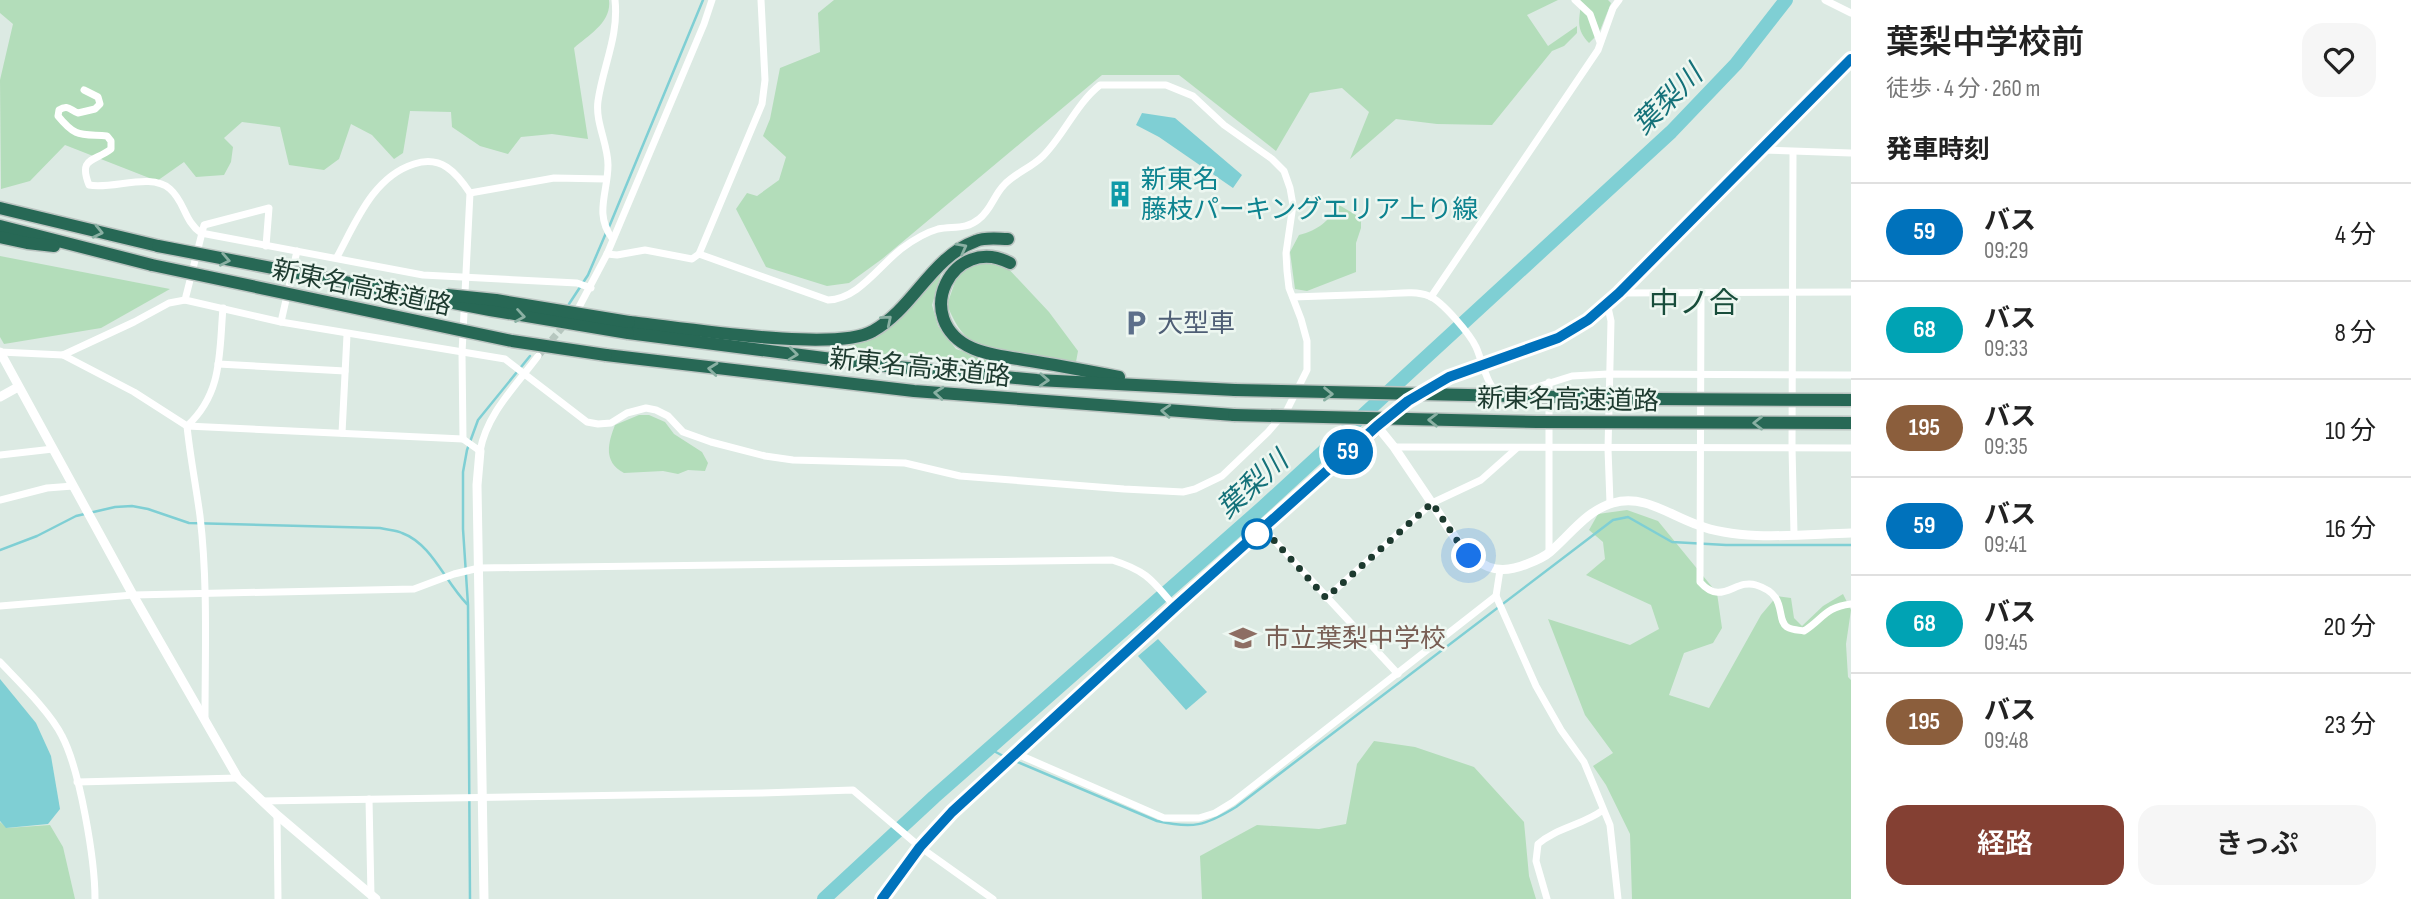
<!DOCTYPE html>
<html lang="ja">
<head>
<meta charset="utf-8">
<style>
	:root { --surface:#fff; --page:#f6f6f6; --text:#222; --muted:#767676; --line:#e0e0e0; --accent:#844033 }
	body { margin:0; font-family:"Sofia Sans Condensed","Noto Sans JP",sans-serif; background:var(--page); color:var(--text); height:100vh; display:flex; flex-direction:column; font-size:26px; white-space:nowrap }
	* { box-sizing:border-box; margin:0 }
	p { font-size:23px; color:var(--muted) }
	.icon { flex:none; width:38px; height:38px; fill:none; stroke:currentColor; stroke-width:2; stroke-linecap:round; stroke-linejoin:round }
	.map { position:relative; flex:1; overflow:hidden }
	.sheet { display:flex; flex-direction:column; background:var(--surface); width:560px }
	.sheet>* { flex:none }
	.badge { padding:0 14px; border-radius:23px; font-size:24px; line-height:46px }
	.you { position:absolute; width:35px; height:35px; margin:-18px; border:5px solid #fff; border-radius:50%; background:#1a73e8; box-shadow:0 0 0 10px #1a73e833 }
	.map>.badge { position:absolute; translate:-50% -50%; box-shadow:0 0 0 4px #fff }
	h2 { padding:0 35px; font-size:26px; line-height:63px }
	.round { display:grid; place-items:center; flex:none; width:74px; height:74px; border-radius:21px; background:var(--page) }
	.headline { display:flex; align-items:center; justify-content:space-between; height:119px; padding:0 35px }
	h1 { font-size:33px; font-weight:600; line-height:52px }
	.action { display:flex; gap:14px; margin-top:auto; padding:14px 35px }
	.action a { flex:1; height:80px; border-radius:21px; background:var(--accent); color:#fff; font-size:28px; font-weight:600; line-height:80px; text-align:center }
	.action a+a { background:var(--page); color:var(--text) }
	ul { padding:0; list-style:none }
	li { display:flex; align-items:center; gap:21px; height:98px; padding:0 35px; border-top:2px solid var(--line) }
	li div { flex:1 }
	li b { display:block; font-size:26px }
	li em { font-style:normal }
	li .badge { min-width:77px; font-weight:700; text-align:center }
	main { display:flex; flex:1; min-height:0 }
	.map>svg:first-child { display:block }
</style>
</head>
<body>
<main>
<div class="map">
<svg width="1851" height="899" viewBox="0 0 1851 899">
	<rect width="100%" height="100%" fill="#dceae3"/>
	<g fill="#b3ddba">
		<path d="M0,0H609C612,22 589,35 574,48L588,139L552,134L521,137L508,154L480,146L452,127L451,112L410,111L403,153L394,159L372,135L351,124L339,159L324,170L289,165L280,127L242,122L224,138L233,147L231,162L224,175L196,177L184,162L157,181L65,145L30,181L1,189L0,80L13,24L0,13Z"/>
		<polygon points="834,0 1558,0 1527,15 1548,46 1577,26 1577,33 1564,46 1552,51 1492,125 1437,124 1396,119 1350,159 1369,112 1342,88 1310,93 1276,151 1179,75 1102,75 882,259 849,283 827,286 766,267 736,209 747,193 757,196 779,180 786,157 763,136 770,119 780,68 820,52 818,13"/>
		<path d="M1575,0H1608L1611,3L1599,33L1589,43C1576,29 1579,21 1581,4Z"/>
		<path d="M1339,205L1361,218V228L1356,243V272L1307,291L1295,289L1290,252L1299,235C1319,230 1328,221 1339,205Z"/>
		<polygon points="0,256 170,289 101,328 4,344 0,337"/>
		<path d="M977,264H1004L1049,312L1078,351L1076,362C1051,358 986,353 968,338C958,330 952,316 947,305L958,273Z"/>
		<polygon points="942,271 932,305 938,326 956,349 991,361 991,363 847,351 847,346 883,333 896,323"/>
		<path d="M639,415H649L665,422L674,434L702,452L708,463L705,471L688,470L678,474L663,471L624,473C603,462 608,443 615,425Z"/>
		<polygon points="1627,510 1658,521 1717,593 1722,628 1713,643 1684,653 1669,695 1709,708 1761,615 1777,596 1791,598 1794,618 1802,626 1823,606 1843,594 1851,610 1846,644 1848,677 1851,680 1851,899 1632,899 1630,834 1606,785 1593,766 1613,753 1585,715 1548,619 1630,645 1659,629 1651,605 1586,575 1605,559 1603,542 1589,530 1598,514"/>
		<polygon points="1374,741 1415,747 1474,767 1524,822 1529,876 1536,899 1202,899 1200,856 1257,825 1319,829 1346,824 1357,764"/>
		<polygon points="0,822 7,828 50,825 63,847 75,899 0,899"/>
	</g>
	<g fill="#7fcfd4">
		<polygon points="1142,113 1175,118 1242,175 1233,188 1159,137 1136,125"/>
		<polygon points="1158,639 1207,692 1186,710 1138,656"/>
		<polygon points="0,679 36,723 51,756 60,809 48,824 6,828 0,821"/>
	</g>
	<g fill="none" stroke-linecap="round" stroke-linejoin="round">
		<g stroke="#7fcfd4" stroke-width="2.5">
			<polyline points="609,227 703,0"/>
			<polyline points="569,304 588,275 606,233"/>
			<path d="M0,550L37,536L76,516L115,507L132,506L148,509L189,523L380,528C387,530 396,530 402,533C432,544 445,582 467,604"/>
			<polyline points="990,749 1007,758"/>
			<path d="M1013,760L1157,821C1193,829 1205,826 1236,807L1613,520L1628,517L1672,542L1726,545H1851"/>
			<polyline points="470,899 468,605 463,529 463,472 467,450 478,420 530,356"/>
		</g>
		<polyline stroke="#7fcfd4" stroke-width="14" points="824,899 934,797 1262,508 1671,132 1736,64 1786,0"/>
		<polyline stroke="#b6c7bf" stroke-width="7" stroke-dasharray="7 3.5" stroke-linecap="butt" points="538,356 567,322"/>
		<g stroke="#afcabe" stroke-width="13">
			<polyline id="secondary" points="882,899 920,847 952,812 1175,607 1408,401 1449,377 1558,338 1588,320 1619,293 1851,59"/>
		</g>
		<g stroke="#bbc4c1" stroke-width="15">
			<g id="motorway">
				<polyline points="0,208 158,246"/>
				<polyline points="0,226 152,265"/>
				<polyline points="0,237 27,243 54,246"/>
				<path d="M1010,263C953,233 909,319 972,348C987,355 1007,357 1024,360C1056,365 1088,371 1119,377"/>
				<path d="M629,322C678,327 836,353 873,331C914,308 931,257 976,241C985,237 998,239 1008,239"/>
				<polyline points="628,333 887,366 1037,380 1235,390"/>
				<polyline points="606,355 914,391 1234,415"/>
			</g>
		</g>
		<g stroke="#fff" stroke-width="7">
			<polyline points="1575,0 1590,14 1600,42"/>
			<polyline points="1825,0 1851,13"/>
			<path d="M84,90L98,97L100,104L95,109L78,113C70,110 68,104 59,110L58,116C76,138 80,134 107,136L111,141V149C94,162 78,157 89,185C112,190 151,172 170,189C185,202 184,221 201,233L423,275L577,283L591,288"/>
			<polyline points="1762,150 1851,153"/>
			<polyline points="1793,153 1792,447 1794,534"/>
			<polyline points="470,193 554,178 606,179"/>
			<path d="M612,238C594,214 608,192 608,165C608,144 595,122 598,101C603,66 619,36 615,0"/>
			<polyline points="699,254 762,104 765,80 761,0"/>
			<path d="M337,257C356,222 373,177 414,164C441,155 456,172 470,193L462,353L463,439"/>
			<polyline points="1619,293 1851,292"/>
			<path d="M1701,293L1700,582C1722,607 1735,578 1756,585C1789,595 1775,619 1787,627C1792,630 1798,630 1804,631C1823,619 1825,607 1851,604"/>
			<path d="M1293,297C1322,296 1351,295 1380,294C1395,294 1414,290 1429,296C1442,301 1470,334 1476,347C1482,360 1487,388 1500,394"/>
			<polyline points="1431,297 1598,50 1613,8 1619,0"/>
			<path d="M185,300L281,322L505,359L587,422L598,424L611,423L627,413L646,408L656,410L668,416L683,432L711,442L765,456L793,460L905,463L960,476L1124,489L1183,492L1195,489L1222,476L1268,432L1287,410L1307,370V341L1301,319L1289,288L1287,271L1286,253L1293,205L1290,188L1284,171L1272,159L1224,125L1193,96L1166,85H1100C1076,104 1064,135 1043,156C1031,168 1015,173 1004,185C994,195 991,210 979,219C966,230 953,226 938,229C924,233 913,240 901,249C878,267 858,299 828,300L699,254L692,259L645,250L617,255L607,254"/>
			<polyline points="1607,303 1611,321 1608,449 1610,503"/>
			<polyline points="578,309 607,254 704,24 712,0"/>
			<polyline points="281,322 297,251"/>
			<polyline points="0,352 63,355 134,322 169,303 185,300 204,225 269,208 266,246"/>
			<path d="M63,355L134,392L187,426L463,439L480,451C487,413 516,386 538,356"/>
			<polyline points="218,364 345,371"/>
			<polyline points="1518,393 1572,376 1608,374 1851,375"/>
			<path d="M187,426C190,456 196,486 200,516C208,583 205,652 205,719"/>
			<path d="M187,426C223,393 219,353 223,308"/>
			<polyline points="342,433 347,335"/>
			<polyline points="1394,447 1851,448"/>
			<polyline points="0,455 53,449"/>
			<polyline points="0,500 47,488 73,486"/>
			<polyline points="1263,528 1398,674"/>
			<polyline points="1549,553 1549,382"/>
			<polyline points="1500,570 1496,596 1536,686 1561,730 1584,762 1610,825 1618,899"/>
			<polyline points="1326,598 1432,503 1481,480 1517,448"/>
			<path d="M0,606L133,595L414,589L454,574L479,568L1112,560C1147,571 1152,580 1175,607"/>
			<path d="M0,662C18,681 51,713 62,736C80,770 95,860 95,899"/>
			<polyline points="1015,753 1164,818 1199,818 1215,813 1233,802 1496,596"/>
			<polyline points="77,782 238,778"/>
			<polyline points="369,799 371,896"/>
			<polyline points="262,801 762,793 853,790 920,847 993,899"/>
			<polyline points="277,815 278,899"/>
			<path d="M1547,899L1536,861L1538,844C1556,828 1583,825 1603,810"/>
		</g>
		<g stroke="#fff" stroke-width="9">
			<polyline points="0,352 133,595 238,778 277,815 376,899"/>
			<polyline points="0,397 18,387"/>
			<path d="M1377,426L1394,447L1458,542C1478,566 1496,577 1527,564C1535,561 1543,558 1550,552C1570,535 1587,510 1613,503C1644,494 1669,515 1698,525C1740,542 1805,534 1851,533"/>
			<polyline points="480,451 477,485 484,899"/>
		</g>
		<use href="#secondary" stroke="#fff" stroke-width="10"/>
		<use href="#motorway" stroke="#276855" stroke-width="12"/>
		<g stroke="#bbc4c1" stroke-width="15" stroke-linecap="butt">
			<g id="motorway-bridge">
				<polyline points="158,246 490,310 628,333"/>
				<polyline points="152,265 512,341 606,355"/>
				<polyline points="447,295 496,300 629,322"/>
				<polyline points="1235,390 1656,399 1851,400"/>
				<polyline points="1234,415 1537,422 1851,423"/>
			</g>
		</g>
		<use href="#motorway-bridge" stroke="#276855" stroke-width="12"/>
	</g>
	<defs><path id="oneway-chevron" d="M-2-3.5L2.5 0L-2 3.5" fill="none" stroke-width="1.6" stroke-linecap="round" stroke-linejoin="round" transform="scale(1.75)"/></defs>
	<g stroke="#8ab0a3">
		<use href="#oneway-chevron" transform="translate(98 232) rotate(13)"/>
		<use href="#oneway-chevron" transform="translate(962 248) rotate(-28)"/>
		<use href="#oneway-chevron" transform="translate(225 260) rotate(11)"/>
		<use href="#oneway-chevron" transform="translate(520 316) rotate(9)"/>
		<use href="#oneway-chevron" transform="translate(887 320) rotate(-40)"/>
		<use href="#oneway-chevron" transform="translate(793 354) rotate(7)"/>
		<use href="#oneway-chevron" transform="translate(713 369) rotate(-174)"/>
		<use href="#oneway-chevron" transform="translate(1044 380) rotate(3)"/>
		<use href="#oneway-chevron" transform="translate(939 393) rotate(-175)"/>
		<use href="#oneway-chevron" transform="translate(1328 394) rotate(1)"/>
		<use href="#oneway-chevron" transform="translate(1166 411) rotate(-176)"/>
		<use href="#oneway-chevron" transform="translate(1433 420) rotate(-179)"/>
		<use href="#oneway-chevron" transform="translate(1758 423) rotate(-180)"/>
	</g>
	<g fill="none" stroke-linecap="round" stroke-linejoin="round">
		<g stroke="#fff" stroke-width="16">
			<polyline id="line" points="882,899 920,847 952,812 1175,607 1377,426 1408,401 1449,377 1558,338 1588,320 1619,293 1851,59"/>
		</g>
		<use href="#line" stroke="#0072bc" stroke-width="10"/>
		<polyline stroke="#1d3a2f" stroke-width="7" stroke-dasharray="0 12.6" points="1257,534 1263,528 1326,598 1432,503 1458,542 1469,556"/>
	</g>
	<defs>
		<g id="building-bare" transform="scale(2.1)"><path d="M-4-6H4V6H1V3H-1V6H-4ZM-2.5-4.3h1.7v1.8h-1.7ZM.8-4.3h1.7v1.8H.8ZM-2.5-1h1.7V.8h-1.7ZM.8-1h1.7V.8H.8Z" fill="#0f9aa8" stroke="#edf7f1" stroke-width="2.5" paint-order="stroke"/></g>
		<g id="parking-bare" transform="scale(2.1)"><path d="M-3.5-5.5H1a3.5 3.5 0 0 1 0 7H-1V5.5H-3.5ZM-1-3.4V-.6H.8a1.4 1.4 0 0 0 0-2.8Z" fill="#5c6f8a" stroke="#edf7f1" stroke-width="2.5" paint-order="stroke"/></g>
		<g id="school-bare" transform="scale(2.1)"><path d="M0-5L7-2L0 1L-7-2ZM-4 1L0 2.5L4 1V4Q0 6-4 4Z" fill="#8d6e63" stroke="#edf7f1" stroke-width="2.5" paint-order="stroke"/></g>
	</defs>
	<g fill-rule="evenodd">
		<use href="#building-bare" x="1120" y="194"/>
		<use href="#parking-bare" x="1136" y="323"/>
		<use href="#school-bare" x="1243" y="638"/>
	</g>
	<circle fill="#fff" stroke="#0072bc" stroke-width="3.5" cx="1257" cy="534" r="14"/>
	<g text-anchor="middle" stroke-width="5" stroke-linejoin="round" paint-order="stroke">
		<g font-size="26" fill="#0d838f" stroke="#edf7f1" text-anchor="start">
			<text x="1141" y="188">新東名<tspan x="1141" dy="30">藤枝パーキングエリア上り線</tspan></text>
		</g>
		<g font-size="26" fill="#1d3a2f" stroke="#edf7f1">
			<text transform="translate(362 287) rotate(12)" y="9">新東名高速道路</text>
			<text transform="translate(920 367) rotate(6)" y="9">新東名高速道路</text>
			<text transform="translate(1568 399) rotate(1)" y="9">新東名高速道路</text>
		</g>
		<g font-size="26" fill="#4e5e75" stroke="#edf7f1" text-anchor="start">
			<text x="1157" y="332">大型車</text>
		</g>
		<g font-size="26" fill="#785e54" stroke="#edf7f1" text-anchor="start">
			<text x="1264" y="647">市立葉梨中学校</text>
		</g>
		<g font-size="28" font-style="italic" fill="#147179" stroke="#edf7f1">
			<text transform="translate(1667 99) rotate(-45)" y="10">葉梨川</text>
			<text transform="translate(1252 484) rotate(-42)" y="10">葉梨川</text>
		</g>
		<g font-size="30" fill="#184d3b" stroke="#edf7f1">
			<text x="1694" y="313">中ノ合</text>
		</g>
	</g>
</svg>
<div class="you" style="left:1469px;top:556px"></div>
<b class="badge" style="left:1348px;top:452px;background:#0072bc;color:#fff">59</b>
</div>
<section class="sheet">
<div class="headline"><div><h1>葉梨中学校前</h1><p>徒歩 · 4 分 · 260 m</p></div><a class="round"><svg class="icon" aria-label="heart" viewBox="0 0 24 24"><path d="M12 20l-8-8c-3-5 5-10 8-4 3-6 11-1 8 4z"/></svg></a></div>
<h2>発車時刻</h2>
<ul>
<li><span class="badge" style="background:#0072bc;color:#fff">59</span><div><b>バス</b><p>09:29</p></div><em>4 分</em></li>
<li><span class="badge" style="background:#00a3b4;color:#fff">68</span><div><b>バス</b><p>09:33</p></div><em>8 分</em></li>
<li><span class="badge" style="background:#8b5e3c;color:#fff">195</span><div><b>バス</b><p>09:35</p></div><em>10 分</em></li>
<li><span class="badge" style="background:#0072bc;color:#fff">59</span><div><b>バス</b><p>09:41</p></div><em>16 分</em></li>
<li><span class="badge" style="background:#00a3b4;color:#fff">68</span><div><b>バス</b><p>09:45</p></div><em>20 分</em></li>
<li><span class="badge" style="background:#8b5e3c;color:#fff">195</span><div><b>バス</b><p>09:48</p></div><em>23 分</em></li>
</ul>
<div class="action"><a>経路</a><a>きっぷ</a></div>
</section>
</main>
</body>
</html>
